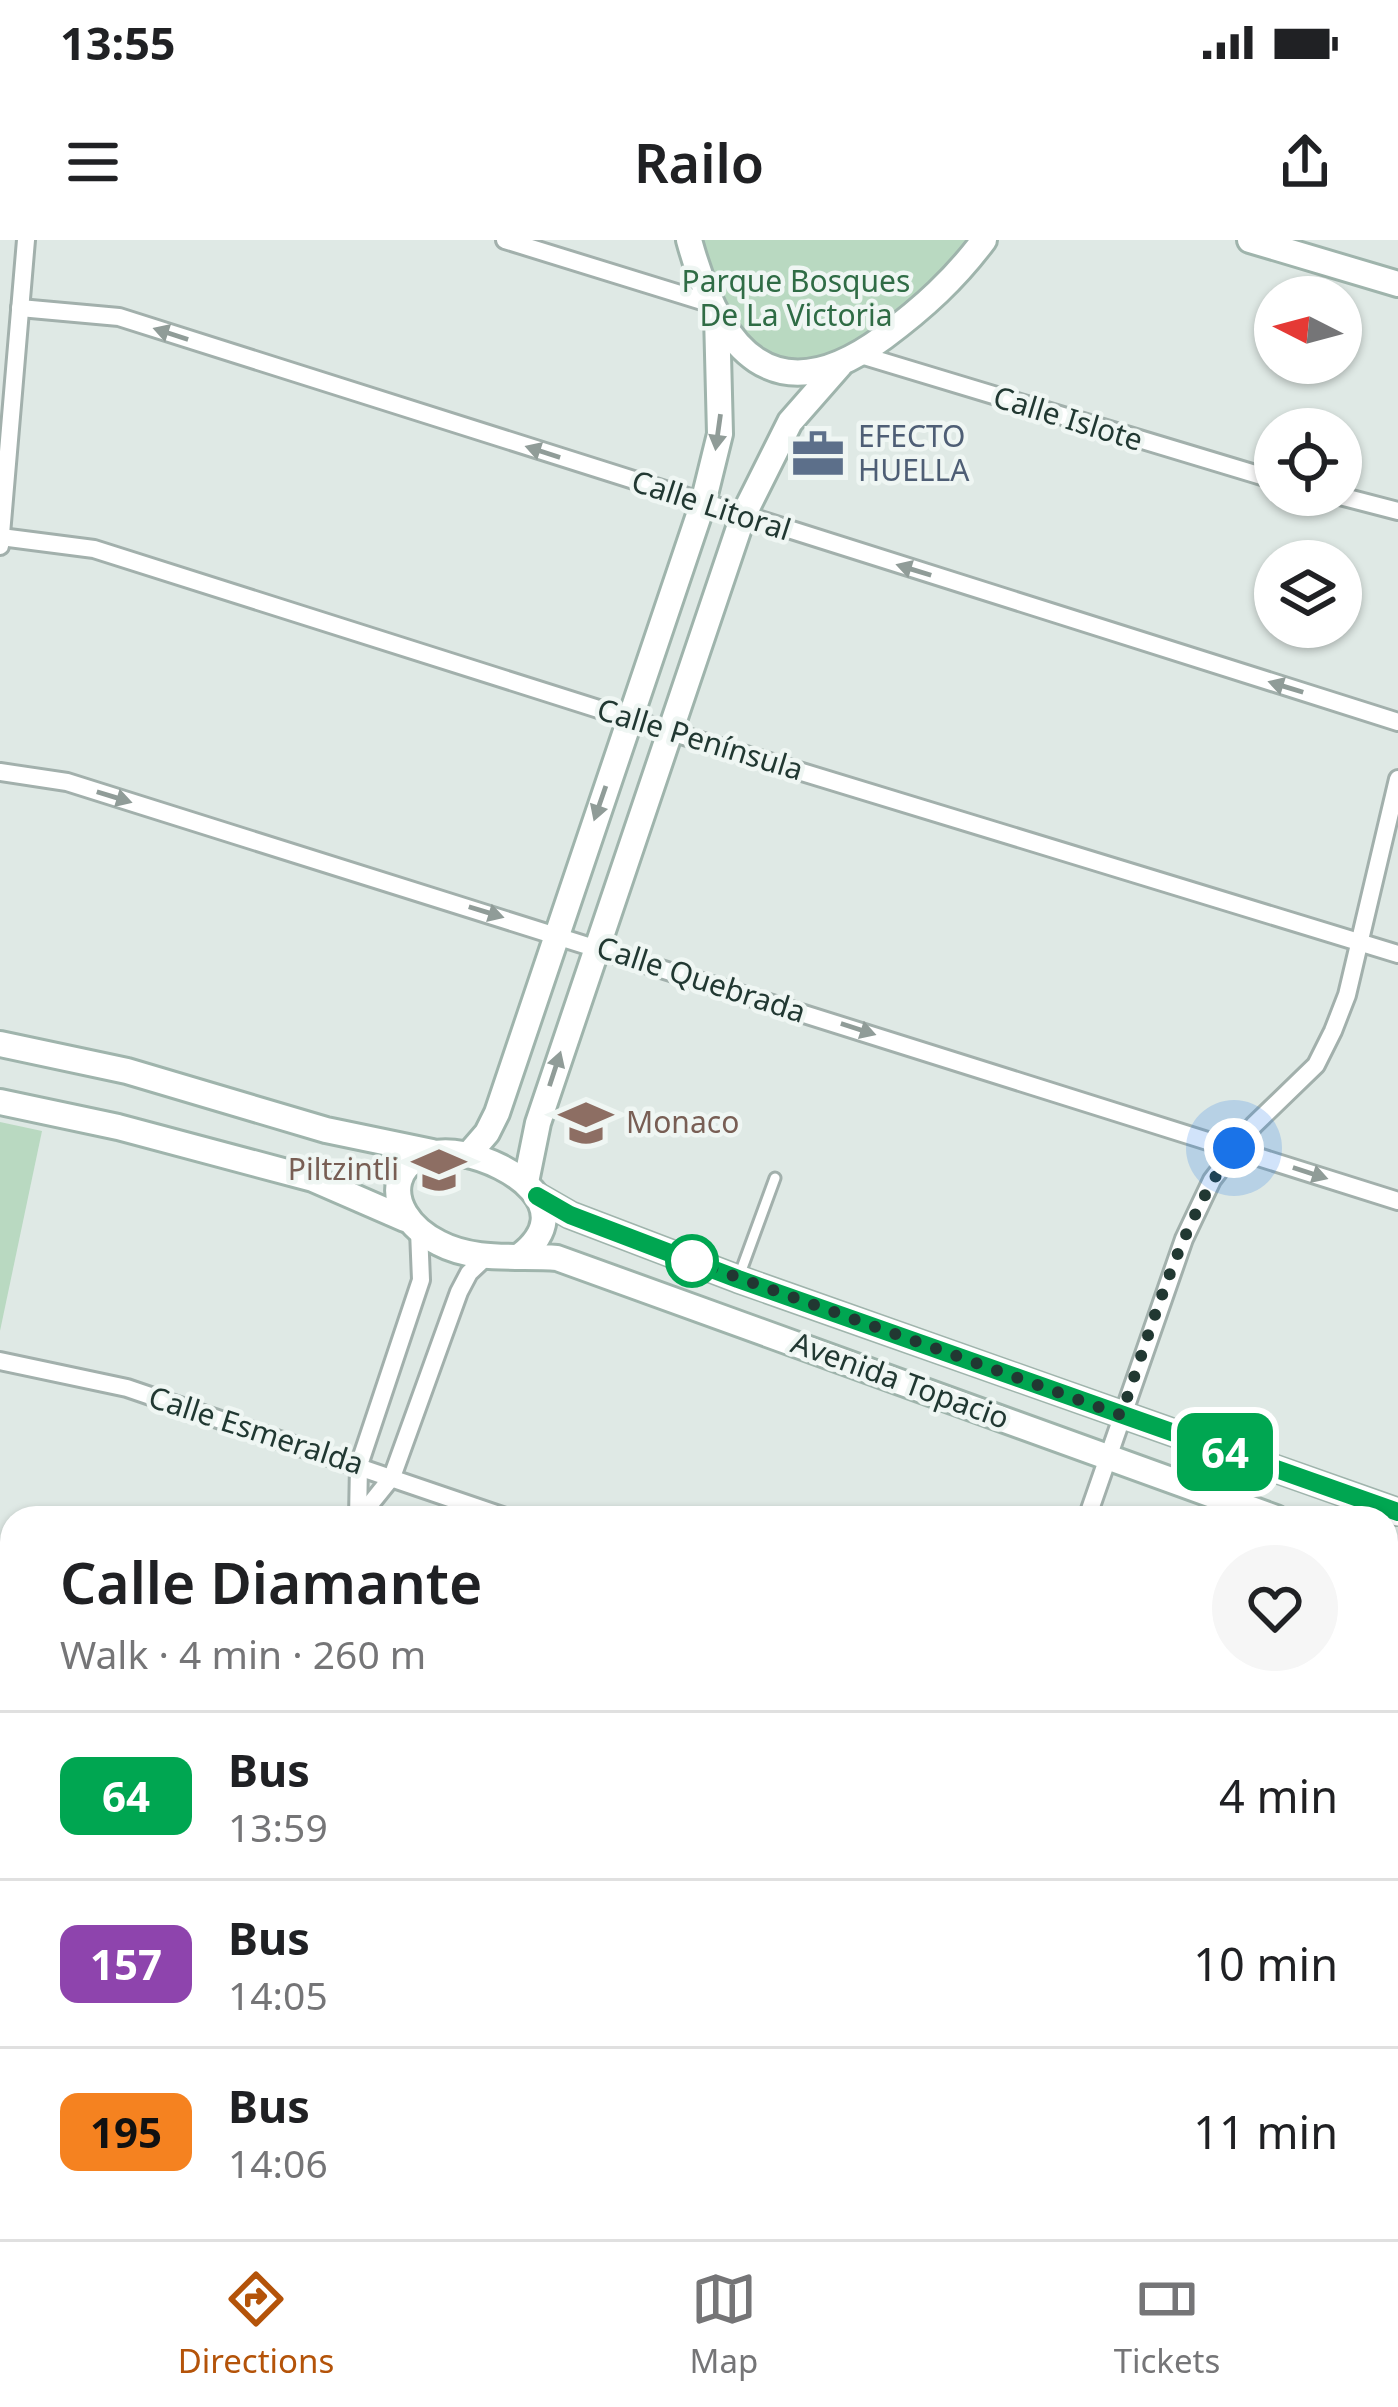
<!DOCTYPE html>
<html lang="en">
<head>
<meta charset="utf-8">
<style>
	:root { --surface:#fff; --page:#f6f6f6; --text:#202124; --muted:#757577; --line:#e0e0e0; --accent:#b45309 }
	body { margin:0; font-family:"Noto Sans",sans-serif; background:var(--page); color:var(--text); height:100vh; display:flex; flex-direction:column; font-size:45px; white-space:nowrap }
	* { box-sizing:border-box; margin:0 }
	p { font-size:39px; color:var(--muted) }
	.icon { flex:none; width:66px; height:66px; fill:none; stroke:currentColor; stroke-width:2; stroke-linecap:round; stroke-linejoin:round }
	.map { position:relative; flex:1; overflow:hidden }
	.sheet { position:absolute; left:0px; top:1266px; width:1398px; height:735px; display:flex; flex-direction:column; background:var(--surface); border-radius:36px 36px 0 0; box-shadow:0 3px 9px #0004 }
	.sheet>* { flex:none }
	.badge { padding:0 24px; border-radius:18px; font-size:42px; line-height:78px }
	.needle { width:78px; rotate:276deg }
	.tools { position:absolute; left:1254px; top:36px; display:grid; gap:24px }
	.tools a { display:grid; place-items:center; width:108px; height:108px; border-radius:50%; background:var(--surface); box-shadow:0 3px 9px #0004; font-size:60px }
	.you { position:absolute; width:60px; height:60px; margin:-30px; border:9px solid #fff; border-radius:50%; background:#1a73e8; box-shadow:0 0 0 18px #1a73e833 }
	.map>.badge { position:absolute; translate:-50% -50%; box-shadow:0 0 0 6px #fff }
	.round { display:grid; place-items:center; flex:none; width:126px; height:126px; border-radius:63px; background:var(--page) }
	.head { display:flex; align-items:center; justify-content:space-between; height:204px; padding:0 60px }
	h1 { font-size:57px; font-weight:600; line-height:90px }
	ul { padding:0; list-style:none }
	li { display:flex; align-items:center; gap:36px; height:168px; padding:0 60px; border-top:3px solid var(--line) }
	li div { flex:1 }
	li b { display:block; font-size:45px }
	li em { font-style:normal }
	li .badge { min-width:132px; font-weight:700; text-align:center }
	.status { display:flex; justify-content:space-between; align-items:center; height:84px; padding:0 60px; background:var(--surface); direction:ltr }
	.status svg { height:33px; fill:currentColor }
	header { display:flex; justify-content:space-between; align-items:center; height:156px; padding:0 60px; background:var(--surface); font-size:54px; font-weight:600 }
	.menu { display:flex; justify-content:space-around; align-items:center; height:168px; border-top:3px solid var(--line); background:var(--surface); font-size:33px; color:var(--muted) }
	.menu a { display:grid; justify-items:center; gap:6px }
	.menu .current { color:var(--accent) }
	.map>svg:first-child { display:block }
</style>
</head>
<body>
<div class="status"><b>13:55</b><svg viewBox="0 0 49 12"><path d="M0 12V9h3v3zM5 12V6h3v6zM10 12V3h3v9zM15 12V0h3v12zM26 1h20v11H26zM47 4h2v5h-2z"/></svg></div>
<header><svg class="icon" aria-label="menu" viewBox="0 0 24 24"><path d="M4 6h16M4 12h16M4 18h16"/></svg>Railo<svg class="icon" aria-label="share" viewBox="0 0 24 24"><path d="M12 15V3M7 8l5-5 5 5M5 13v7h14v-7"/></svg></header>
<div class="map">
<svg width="1398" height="1999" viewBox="0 0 1398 1999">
	<rect width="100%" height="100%" fill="#dfe9e5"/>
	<g fill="#b9d9c1">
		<path d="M702,0H971C921,52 834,157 756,106C723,84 708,37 702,0Z"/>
		<polygon points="0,882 42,891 0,1091"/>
	</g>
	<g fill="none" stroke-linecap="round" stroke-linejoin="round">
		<g stroke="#a2b0ac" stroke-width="15">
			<g id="lane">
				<polyline points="738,1039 775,938"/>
				<polyline points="0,1360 12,1316"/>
				<polyline points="0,1424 12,1428"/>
				<polyline points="263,1989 300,1996"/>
			</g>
		</g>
		<g stroke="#a2b0ac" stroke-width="22">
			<g id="street">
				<polyline points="505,0 712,64"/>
				<polyline points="20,68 119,77 1398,482"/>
				<polyline points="861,115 1275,240"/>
				<polyline points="1336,255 1398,271"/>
				<polyline points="1,297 94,309 671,492 1398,714"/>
				<polyline points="0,306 26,0"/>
				<polyline points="0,532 67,542 1398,961"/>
				<polyline points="0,1121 127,1148 508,1278"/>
				<polyline points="358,1278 359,1225 421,1040 419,991"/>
				<polyline points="359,1278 392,1237 459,1052 469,1033 487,1016"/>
				<polyline points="1087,1278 1184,999 1212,940 1254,885 1316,825 1333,791 1347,755 1398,539"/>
				<polyline points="0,1568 12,1571"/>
				<polyline points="1386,1591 1398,1594"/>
				<polyline points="0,1789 12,1792"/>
				<polyline points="1386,1803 1398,1809"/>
				<polyline points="300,1989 301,1999"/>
				<polyline points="1116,1989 1143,1999"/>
				<polyline points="26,1999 27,1989"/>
				<polyline points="977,1999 980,1989"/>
				<polyline points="1007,1999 1010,1989"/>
			</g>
		</g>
		<g stroke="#9fb4ac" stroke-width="30">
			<g id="secondary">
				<path d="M689,0C719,110 774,178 884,97C923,68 955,39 984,0"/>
				<polyline points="1250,0 1398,44"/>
				<polyline points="0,804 127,831 326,890 432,912"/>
				<polyline points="0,862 118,887 313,939 405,979"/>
				<polyline points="468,915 487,893 497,873 703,263 720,194 717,75"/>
				<polyline points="526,942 538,883 743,276 790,182 840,125"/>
				<polyline points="537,956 570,975 738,1039 1398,1272"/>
				<path d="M521,1015C580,968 511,923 463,914C390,901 374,970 439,1003C475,1022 518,1015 557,1018L1276,1278"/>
				<polyline points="1386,1319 1398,1323"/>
			</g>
		</g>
		<polyline stroke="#82ab9d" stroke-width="3" stroke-dasharray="6 9" stroke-linecap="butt" points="646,1999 648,1989"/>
		<use href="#lane" stroke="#fff" stroke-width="9"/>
		<use href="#street" stroke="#fff" stroke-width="16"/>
		<use href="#secondary" stroke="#fff" stroke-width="24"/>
	</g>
	<defs><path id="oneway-solid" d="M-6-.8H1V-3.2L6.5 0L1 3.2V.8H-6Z" transform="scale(3)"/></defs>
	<g fill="#909c98">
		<use href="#oneway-solid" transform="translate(171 94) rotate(-162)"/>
		<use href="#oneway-solid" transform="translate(718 192) rotate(98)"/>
		<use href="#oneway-solid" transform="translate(543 212) rotate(-162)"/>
		<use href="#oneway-solid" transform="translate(914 330) rotate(-163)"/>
		<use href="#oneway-solid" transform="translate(1286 447) rotate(-163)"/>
		<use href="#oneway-solid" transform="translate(114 557) rotate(17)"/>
		<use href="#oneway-solid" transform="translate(600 563) rotate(109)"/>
		<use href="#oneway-solid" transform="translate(486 672) rotate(17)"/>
		<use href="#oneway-solid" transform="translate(858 789) rotate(18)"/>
		<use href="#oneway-solid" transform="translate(555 829) rotate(-72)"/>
		<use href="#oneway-solid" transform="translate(1310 933) rotate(18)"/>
	</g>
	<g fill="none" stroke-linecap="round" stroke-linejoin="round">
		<g stroke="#fff" stroke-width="27">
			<polyline id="line" points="537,956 570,975 738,1039 1398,1272"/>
		</g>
		<use href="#line" stroke="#00a651" stroke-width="18"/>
		<path stroke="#213832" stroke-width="12" stroke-dasharray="0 21.6" d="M692,1021L1121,1175C1153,1085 1178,987 1234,908"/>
	</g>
	<defs>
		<g id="office-bare" transform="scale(4.14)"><path d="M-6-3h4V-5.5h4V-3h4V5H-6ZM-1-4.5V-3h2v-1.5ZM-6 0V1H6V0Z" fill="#5c6f8a" stroke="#eff6f3" stroke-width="2.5" paint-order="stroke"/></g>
		<g id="school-bare" transform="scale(4.14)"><path d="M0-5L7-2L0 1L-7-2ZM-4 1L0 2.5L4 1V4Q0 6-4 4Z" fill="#8d6e63" stroke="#eff6f3" stroke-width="2.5" paint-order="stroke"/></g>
	</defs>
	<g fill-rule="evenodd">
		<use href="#office-bare" x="818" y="214"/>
		<use href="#school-bare" x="586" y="883"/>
		<use href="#school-bare" x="439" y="930"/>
	</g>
	<circle fill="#fff" stroke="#00a651" stroke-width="6" cx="692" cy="1021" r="24"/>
	<g text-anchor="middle" stroke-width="9" stroke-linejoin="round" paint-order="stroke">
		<g font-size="30" fill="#2f6c45" stroke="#eff6f3">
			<text x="796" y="52">Parque Bosques<tspan x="796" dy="34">De La Victoria</tspan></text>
		</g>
		<g font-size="30" fill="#213832" stroke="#eff6f3">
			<text transform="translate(1068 179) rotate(17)" y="10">Calle Islote</text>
			<text transform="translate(711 266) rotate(18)" y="10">Calle Litoral</text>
			<text transform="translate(700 500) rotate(17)" y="10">Calle Península</text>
			<text transform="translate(701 740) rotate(18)" y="10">Calle Quebrada</text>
			<text transform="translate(900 1141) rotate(20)" y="10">Avenida Topacio</text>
			<text transform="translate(256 1191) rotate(18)" y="10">Calle Esmeralda</text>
		</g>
		<g font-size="30" fill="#4e5e75" stroke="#eff6f3" text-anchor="start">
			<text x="858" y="207">EFECTO<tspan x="858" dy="34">HUELLA</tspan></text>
		</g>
		<g font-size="30" fill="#785e54" stroke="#eff6f3" text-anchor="start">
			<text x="626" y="893">Monaco</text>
			<text x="399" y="940" text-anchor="end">Piltzintli</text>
		</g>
	</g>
</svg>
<div class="tools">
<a><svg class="needle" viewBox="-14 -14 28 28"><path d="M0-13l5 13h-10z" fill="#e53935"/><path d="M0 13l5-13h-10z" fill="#757577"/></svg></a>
<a><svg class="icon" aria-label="locate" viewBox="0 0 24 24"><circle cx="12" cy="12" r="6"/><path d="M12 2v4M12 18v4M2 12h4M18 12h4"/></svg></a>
<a><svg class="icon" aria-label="layers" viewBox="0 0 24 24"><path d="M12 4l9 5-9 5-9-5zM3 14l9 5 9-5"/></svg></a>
</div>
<div class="you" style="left:1234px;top:908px"></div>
<b class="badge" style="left:1225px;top:1212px;background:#00a651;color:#fff">64</b>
<section class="sheet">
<div class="head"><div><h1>Calle Diamante</h1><p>Walk · 4 min · 260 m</p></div><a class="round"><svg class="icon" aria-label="heart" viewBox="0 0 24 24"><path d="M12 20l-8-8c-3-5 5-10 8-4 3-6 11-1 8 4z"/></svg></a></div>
<ul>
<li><span class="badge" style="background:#00a651;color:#fff">64</span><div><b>Bus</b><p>13:59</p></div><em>4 min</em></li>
<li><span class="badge" style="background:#8e44ad;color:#fff">157</span><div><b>Bus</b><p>14:05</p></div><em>10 min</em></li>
<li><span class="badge" style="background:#f58220;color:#111">195</span><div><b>Bus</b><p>14:06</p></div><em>11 min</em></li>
</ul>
</section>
</div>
<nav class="menu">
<a class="current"><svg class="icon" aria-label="directions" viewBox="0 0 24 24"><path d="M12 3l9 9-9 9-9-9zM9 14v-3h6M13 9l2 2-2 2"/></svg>Directions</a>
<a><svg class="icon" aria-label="map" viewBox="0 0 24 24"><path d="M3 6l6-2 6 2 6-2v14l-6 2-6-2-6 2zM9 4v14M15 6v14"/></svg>Map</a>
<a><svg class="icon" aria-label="tickets" viewBox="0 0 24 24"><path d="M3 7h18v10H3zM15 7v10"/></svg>Tickets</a>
</nav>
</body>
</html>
